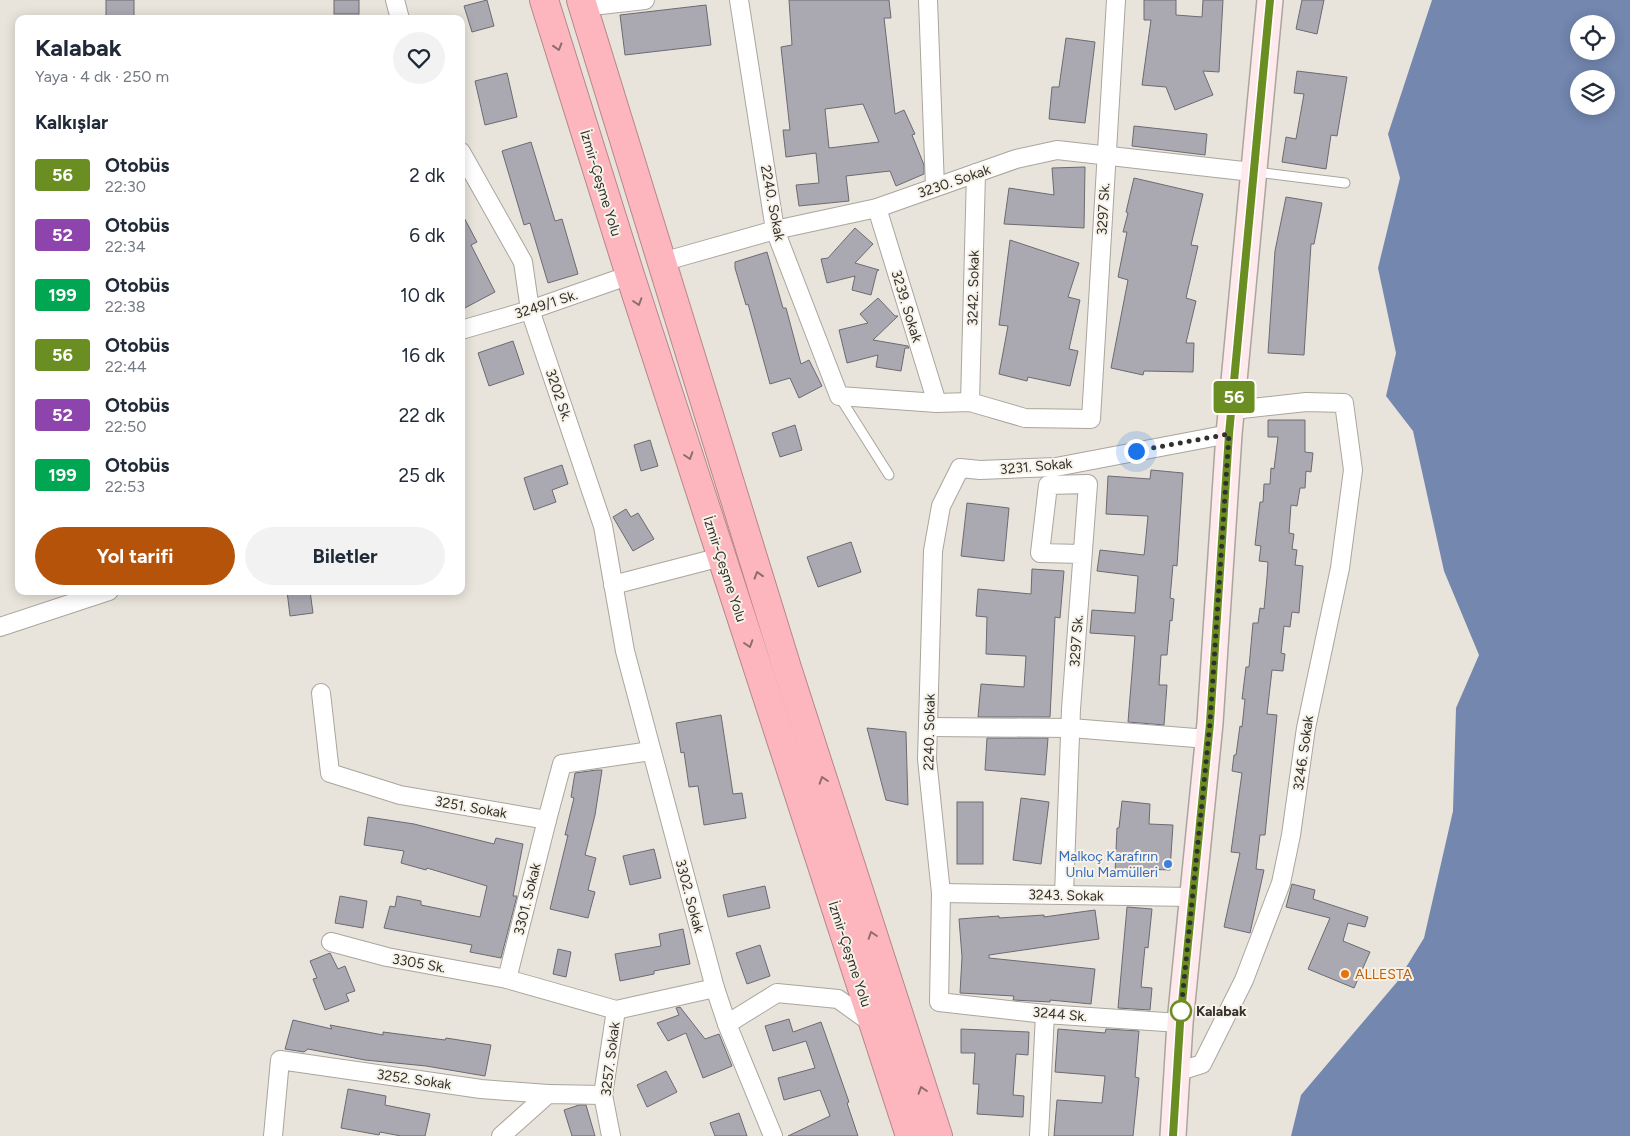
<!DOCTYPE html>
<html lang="tr">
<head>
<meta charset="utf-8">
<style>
	:root { --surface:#fff; --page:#f2f2f3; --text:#1f2937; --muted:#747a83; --accent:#b45309 }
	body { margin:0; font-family:Figtree,sans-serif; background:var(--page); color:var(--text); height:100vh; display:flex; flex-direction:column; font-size:19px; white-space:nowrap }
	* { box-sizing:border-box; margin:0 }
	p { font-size:16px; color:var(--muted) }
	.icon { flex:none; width:28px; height:28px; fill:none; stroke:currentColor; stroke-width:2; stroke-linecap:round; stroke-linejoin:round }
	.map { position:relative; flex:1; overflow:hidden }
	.sheet { position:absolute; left:15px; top:15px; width:450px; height:580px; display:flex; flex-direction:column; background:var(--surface); border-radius:10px; box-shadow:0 2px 12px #0003 }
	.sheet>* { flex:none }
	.badge { padding:0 10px; border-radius:4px; font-size:18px; line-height:32px }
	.tools { position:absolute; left:1570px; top:15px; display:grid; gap:10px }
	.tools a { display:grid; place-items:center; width:45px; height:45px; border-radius:50%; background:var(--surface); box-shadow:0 2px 12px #0003; font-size:25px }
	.you { position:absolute; width:25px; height:25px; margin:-12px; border:4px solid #fff; border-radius:50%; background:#1a73e8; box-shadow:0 0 0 8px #1a73e833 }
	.map>.badge { position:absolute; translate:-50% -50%; box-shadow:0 0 0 2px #fff }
	h2 { padding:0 20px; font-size:19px; line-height:45px }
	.round { display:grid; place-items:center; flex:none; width:52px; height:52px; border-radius:26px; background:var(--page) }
	.head { display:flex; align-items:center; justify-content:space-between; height:85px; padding:0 20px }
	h1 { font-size:24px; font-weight:700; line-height:38px }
	.action { display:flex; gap:10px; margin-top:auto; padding:10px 20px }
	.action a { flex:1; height:58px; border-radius:30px; background:var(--accent); color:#fff; font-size:20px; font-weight:700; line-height:58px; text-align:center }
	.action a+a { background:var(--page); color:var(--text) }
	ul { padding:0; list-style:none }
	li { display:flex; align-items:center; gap:15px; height:60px; padding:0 20px }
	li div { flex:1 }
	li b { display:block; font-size:19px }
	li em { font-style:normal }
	li .badge { min-width:55px; font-weight:700; text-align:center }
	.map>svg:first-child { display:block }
</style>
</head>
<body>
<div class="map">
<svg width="1630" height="1136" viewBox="0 0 1630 1136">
	<rect width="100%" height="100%" fill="#e9e4db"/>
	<path fill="#7387af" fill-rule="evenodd" d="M1432,0H1630V1136H1291L1301,1095L1397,982L1424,938L1453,811L1456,708L1479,655L1444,571L1413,431L1386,396L1396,353L1378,268L1400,178L1388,134ZM1579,24H1606V51H1579ZM1579,79H1606V106H1579Z"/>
	<g fill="#aaa8b1" stroke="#6c6a72" fill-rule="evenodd">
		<rect x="106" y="0" width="28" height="19"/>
		<rect x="334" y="0" width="25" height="14"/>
		<polygon points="487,0 494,26 472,32 464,6"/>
		<path d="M789,0H889L891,18H884L895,114L904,110L915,134L912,135L924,165V174L896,186L890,171L846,176L849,201L799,206L796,185L819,183L816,153L786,157L783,130H790L781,47L792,45ZM863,104L879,142L829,148L825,109Z"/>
		<polygon points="1144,0 1176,0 1176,15 1202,17 1203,0 1223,0 1219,72 1203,71 1213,95 1175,110 1166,87 1142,85 1151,20 1144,20"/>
		<polygon points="1302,0 1324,0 1317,34 1296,29"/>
		<polygon points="706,5 711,45 625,55 620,15"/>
		<polygon points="1066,38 1095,42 1085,123 1049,119 1052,87 1059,87"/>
		<polygon points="1297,71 1347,77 1337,136 1331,135 1326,169 1282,162 1286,137 1296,139 1304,94 1294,93"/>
		<polygon points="507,73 517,117 485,125 475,81"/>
		<polygon points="1134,126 1207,134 1205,155 1132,146"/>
		<polygon points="531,142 555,221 562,219 578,274 548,283 530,223 524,225 502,151"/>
		<polygon points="1085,167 1084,228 1004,224 1009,188 1054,195 1052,168"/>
		<polygon points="1134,178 1203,194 1191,245 1198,246 1186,298 1196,301 1186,343 1194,343 1193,372 1144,371 1143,375 1111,368 1128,280 1118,277 1127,232 1123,232 1128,213 1126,212"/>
		<polygon points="1286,197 1322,203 1314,244 1311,244 1304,355 1268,353 1275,251"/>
		<polygon points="461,212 477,242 471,245 495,292 461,310"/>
		<polygon points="855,228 873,244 855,263 879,270 877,271 871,295 852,290 855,276 827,283 821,259 828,258"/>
		<polygon points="1010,240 1079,263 1068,297 1080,300 1069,349 1078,351 1070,386 1028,377 1027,381 999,374 1008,326 999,325"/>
		<polygon points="767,252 783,308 786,308 801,364 809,360 822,386 799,398 790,378 770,384 748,304 746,305 735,268 735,262"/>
		<polygon points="878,298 895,316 898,316 873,340 908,346 909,348 905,348 901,371 876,367 878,355 847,363 839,330 868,323 860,314"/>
		<polygon points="513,341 524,374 489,386 478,353"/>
		<polygon points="1268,420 1305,420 1305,452 1313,453 1311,472 1306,471 1305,488 1300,488 1297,506 1291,505 1289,533 1294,534 1292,549 1297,550 1295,565 1303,566 1299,613 1292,612 1290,627 1284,626 1281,653 1285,654 1283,671 1272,670 1267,714 1277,715 1265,835 1260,835 1256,869 1264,870 1250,933 1224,927 1240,853 1231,852 1242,773 1232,771 1234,755 1236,755 1240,726 1242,727 1245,699 1242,699 1246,667 1249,667 1253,623 1258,623 1260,608 1264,609 1267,577 1268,562 1259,561 1261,546 1255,545 1260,502 1263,502 1264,484 1270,484 1271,468 1274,469 1278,437 1268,437"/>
		<polygon points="795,425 802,450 780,457 772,433"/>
		<polygon points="650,440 658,466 641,471 634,445"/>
		<polygon points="562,465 568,484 552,490 556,502 534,510 524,478"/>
		<polygon points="1151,470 1183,473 1177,566 1173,565 1170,598 1174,599 1172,621 1170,620 1167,655 1161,655 1159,685 1167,685 1164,725 1128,722 1135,636 1090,633 1092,610 1135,613 1138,576 1097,571 1100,550 1144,555 1145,547 1148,516 1106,514 1108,476 1150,479"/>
		<polygon points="967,503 1009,508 1004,561 961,556"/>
		<polygon points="626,509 631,517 638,513 654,539 633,551 613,517"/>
		<polygon points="851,542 861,572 818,587 807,557"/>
		<polygon points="1032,569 1064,571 1060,618 1055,617 1050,717 978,717 981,684 1024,687 1026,656 986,654 987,617 976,616 978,589 1031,594"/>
		<polygon points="287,591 310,591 313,613 290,616"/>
		<polygon points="721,715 733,794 742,793 746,818 704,825 698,786 689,787 684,752 681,753 676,723"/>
		<polygon points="867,728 906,732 908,805 886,800"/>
		<polygon points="987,738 1048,738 1045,775 985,770"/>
		<polygon points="597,770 602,770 595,815 585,855 596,858 588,890 595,892 588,918 550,909 568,835 565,835 574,798 571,797 575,773"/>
		<polygon points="1021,798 1049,802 1041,864 1013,860"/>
		<polygon points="1122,801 1150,804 1149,824 1173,825 1170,870 1144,869 1143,875 1115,873 1117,828 1119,828"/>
		<rect x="957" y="802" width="26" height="62"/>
		<polygon points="368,817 414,824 494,844 496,838 523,844 513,896 517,896 501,958 470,952 472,945 384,928 390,906 395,907 397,896 421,901 421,905 480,917 487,886 427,868 426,870 401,863 404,851 364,845"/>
		<polygon points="654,849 661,878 630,885 623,856"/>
		<polygon points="1292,884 1315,890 1313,899 1368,917 1365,927 1348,923 1343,941 1370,952 1354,988 1308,969 1330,918 1286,907"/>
		<polygon points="765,886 770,908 728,917 723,895"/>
		<polygon points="340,896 367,901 363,928 335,923"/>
		<polygon points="1127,907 1152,909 1148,948 1145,947 1141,987 1152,988 1150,1010 1118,1008"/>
		<polygon points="1095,910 1099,939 989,955 989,958 1095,969 1091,1004 1050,1000 1050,1002 1013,1000 1014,996 960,993 962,957 959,919 999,916 999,918 1044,915 1044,917"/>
		<polygon points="683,929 690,964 654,971 654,974 620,981 615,954 661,946 659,934"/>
		<polygon points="760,945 770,976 747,984 736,953"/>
		<polygon points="558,949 571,952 566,977 553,974"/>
		<polygon points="330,953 338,969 345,966 355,991 346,994 349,1001 325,1010 313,979 317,978 310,961"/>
		<polygon points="680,1007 705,1039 719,1034 732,1066 703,1078 686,1033 668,1041 657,1023 679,1015 676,1008"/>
		<polygon points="789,1019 793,1032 821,1022 849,1102 847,1103 858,1136 788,1136 830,1116 820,1090 784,1100 778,1078 815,1068 806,1041 773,1051 765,1026"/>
		<polygon points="293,1020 332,1029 330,1025 383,1035 383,1032 445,1040 446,1038 491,1045 485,1076 426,1066 365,1060 308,1049 304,1052 285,1049"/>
		<polygon points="961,1029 1029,1032 1028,1055 1016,1054 1013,1095 1024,1096 1023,1117 977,1114 979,1084 973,1084 975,1053 961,1053"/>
		<polygon points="1058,1029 1105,1033 1106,1029 1139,1031 1135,1077 1139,1078 1133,1136 1054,1136 1057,1100 1102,1103 1105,1076 1055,1072"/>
		<polygon points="666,1071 677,1092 647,1107 637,1085"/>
		<polygon points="348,1089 386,1096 385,1105 430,1114 425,1136 401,1136 380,1132 379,1135 341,1128"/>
		<polygon points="579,1105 586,1105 595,1136 572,1136 564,1110"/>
		<polygon points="739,1113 747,1136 715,1136 710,1123"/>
	</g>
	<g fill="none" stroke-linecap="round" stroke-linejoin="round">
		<g stroke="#aaa59d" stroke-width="11">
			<g id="lane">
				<polyline points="1256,172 1345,183"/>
				<polyline points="839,396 889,475"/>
			</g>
		</g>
		<g stroke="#aaa59d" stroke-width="20">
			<g id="street">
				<polyline points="395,0 400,19"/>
				<polyline points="739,0 775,230 839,396 937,403 970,402 1025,418 1091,419 1116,0"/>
				<polyline points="928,0 935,187"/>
				<polyline points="583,7 645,0"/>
				<polyline points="461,152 523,262 530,310 603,526 625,651 715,988 727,1024 773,1136"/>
				<polyline points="877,208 937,403"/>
				<polyline points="662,262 775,230 877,208 1016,159 1057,150 1252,172"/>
				<polyline points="461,330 530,310 630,275"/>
				<polyline points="970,402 976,173"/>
				<polyline points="613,585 721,557"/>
				<polyline points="0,627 109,591"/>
				<polyline points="321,693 330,773 400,795 547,820 562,764 651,751"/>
				<polyline points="929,727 1071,728 1208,739"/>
				<polyline points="941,893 1192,897"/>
				<polyline points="1064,894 1071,709 1088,484 1048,485 1040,553 1082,554"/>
				<polyline points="331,942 387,957 507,979 616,1010 715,988"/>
				<polyline points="507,979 547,820"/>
				<polyline points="1180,1023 1045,1014 939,1002 941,893 927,759 933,551 941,506 960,468 980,470 1056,467 1229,434"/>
				<polyline points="727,1024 777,993 838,999 873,1024"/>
				<polyline points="1177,1072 1202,1064 1244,980 1281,883 1291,835 1306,728 1340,568 1353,470 1344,403 1306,402 1233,410"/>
				<polyline points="273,1136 280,1060 481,1089 548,1094"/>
				<polyline points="501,1136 548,1094 603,1095"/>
				<polyline points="611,1136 603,1095 616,1010"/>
				<polyline points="1039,1136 1045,1014"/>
			</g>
		</g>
		<g stroke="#aaa59d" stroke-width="28">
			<polyline id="secondary" points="1173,1136 1180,1023 1210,723 1229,434 1270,0"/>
		</g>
		<g stroke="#b6878b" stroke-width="30">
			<g id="highway">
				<polyline points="544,0 630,275 910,1136"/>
				<polyline points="581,0 787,668 938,1136"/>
			</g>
		</g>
		<use href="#lane" stroke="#fff" stroke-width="9"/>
		<use href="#street" stroke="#fff" stroke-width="18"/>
		<use href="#secondary" stroke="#fee9ec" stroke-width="25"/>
		<use href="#highway" stroke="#fdb6be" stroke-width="28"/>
	</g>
	<defs><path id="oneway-chevron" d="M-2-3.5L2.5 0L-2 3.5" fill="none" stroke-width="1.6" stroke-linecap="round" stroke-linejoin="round" transform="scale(1.25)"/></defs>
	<g stroke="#8d6c6e">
		<use href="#oneway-chevron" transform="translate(558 47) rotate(73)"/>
		<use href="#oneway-chevron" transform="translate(638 302) rotate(72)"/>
		<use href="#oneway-chevron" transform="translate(689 456) rotate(72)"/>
		<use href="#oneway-chevron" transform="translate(758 575) rotate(-107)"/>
		<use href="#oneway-chevron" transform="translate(749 644) rotate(72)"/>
		<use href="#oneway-chevron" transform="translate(823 780) rotate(-108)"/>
		<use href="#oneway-chevron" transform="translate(872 935) rotate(-108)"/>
		<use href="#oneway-chevron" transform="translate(922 1090) rotate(-108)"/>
	</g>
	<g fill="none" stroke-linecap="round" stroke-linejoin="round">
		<g stroke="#fff" stroke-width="11">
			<polyline id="line" points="1173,1136 1180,1023 1210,723 1229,434 1270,0"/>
		</g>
		<use href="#line" stroke="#6b8e23" stroke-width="8"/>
		<polyline stroke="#32302d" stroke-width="5" stroke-dasharray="0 9" points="1136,451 1229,434 1210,723 1181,1011"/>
	</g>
	<circle fill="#3f7fe0" stroke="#f7f2e8" stroke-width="2" cx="1168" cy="864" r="5"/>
	<circle fill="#e8710a" stroke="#f7f2e8" stroke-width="2" cx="1345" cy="974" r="5"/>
	<circle fill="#fff" stroke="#6b8e23" stroke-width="2.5" cx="1181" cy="1011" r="10"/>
	<g text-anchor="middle" stroke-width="4" stroke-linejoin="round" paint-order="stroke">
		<g font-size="14" fill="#32302d" stroke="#f7f2e8">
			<text transform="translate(954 181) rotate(-19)" y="5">3230. Sokak</text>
			<text transform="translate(601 183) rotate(73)" y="5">İzmir-Çeşme Yolu</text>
			<text transform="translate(773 203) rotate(79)" y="5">2240. Sokak</text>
			<text transform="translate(1103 209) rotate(-87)" y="5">3297 Sk.</text>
			<text transform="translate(973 288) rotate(-89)" y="5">3242. Sokak</text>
			<text transform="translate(546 304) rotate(-18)" y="5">3249/1 Sk.</text>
			<text transform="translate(907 306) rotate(73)" y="5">3239. Sokak</text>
			<text transform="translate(559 395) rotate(71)" y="5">3202 Sk.</text>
			<text transform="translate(1036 466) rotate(-5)" y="5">3231. Sokak</text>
			<text transform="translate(725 569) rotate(72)" y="5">İzmir-Çeşme Yolu</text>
			<text transform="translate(1076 641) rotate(-86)" y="5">3297 Sk.</text>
			<text transform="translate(929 732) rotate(-89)" y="5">2240. Sokak</text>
			<text transform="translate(1303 753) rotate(-82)" y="5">3246. Sokak</text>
			<text transform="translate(471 807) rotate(10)" y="5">3251. Sokak</text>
			<text transform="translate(1066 895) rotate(1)" y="5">3243. Sokak</text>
			<text transform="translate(690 896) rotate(75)" y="5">3302. Sokak</text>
			<text transform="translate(527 899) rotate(-76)" y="5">3301. Sokak</text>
			<text transform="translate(850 954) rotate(72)" y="5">İzmir-Çeşme Yolu</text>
			<text transform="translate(419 963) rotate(10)" y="5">3305 Sk.</text>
			<text transform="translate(1060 1014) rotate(5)" y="5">3244 Sk.</text>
			<text transform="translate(610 1059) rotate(-83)" y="5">3257. Sokak</text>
			<text transform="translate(414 1079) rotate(8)" y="5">3252. Sokak</text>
		</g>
		<g font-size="14" fill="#366cbe" stroke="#f7f2e8" text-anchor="end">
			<text x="1158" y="861">Malkoç Karafırın<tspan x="1158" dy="16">Unlu Mamülleri</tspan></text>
		</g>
		<g font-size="14" fill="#c56008" stroke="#f7f2e8" text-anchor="start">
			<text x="1355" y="979">ALLESTA</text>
		</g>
		<g font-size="14" font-weight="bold" fill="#32302d" stroke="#f7f2e8" text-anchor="start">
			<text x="1196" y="1016">Kalabak</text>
		</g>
	</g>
</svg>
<div class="tools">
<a><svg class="icon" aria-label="locate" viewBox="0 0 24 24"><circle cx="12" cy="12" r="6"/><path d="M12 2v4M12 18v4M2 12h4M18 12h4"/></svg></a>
<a><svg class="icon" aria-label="layers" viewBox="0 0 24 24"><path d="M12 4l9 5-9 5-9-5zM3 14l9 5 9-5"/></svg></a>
</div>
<div class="you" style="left:1136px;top:451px"></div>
<b class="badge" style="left:1234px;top:397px;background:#6b8e23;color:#fff">56</b>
<section class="sheet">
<div class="head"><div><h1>Kalabak</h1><p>Yaya · 4 dk · 250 m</p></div><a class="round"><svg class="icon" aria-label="heart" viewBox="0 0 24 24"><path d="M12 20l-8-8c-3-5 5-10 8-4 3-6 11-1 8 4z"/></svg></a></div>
<h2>Kalkışlar</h2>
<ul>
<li><span class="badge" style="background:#6b8e23;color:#fff">56</span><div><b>Otobüs</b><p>22:30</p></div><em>2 dk</em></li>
<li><span class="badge" style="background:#8e44ad;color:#fff">52</span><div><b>Otobüs</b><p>22:34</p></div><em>6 dk</em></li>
<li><span class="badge" style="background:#00a651;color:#fff">199</span><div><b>Otobüs</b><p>22:38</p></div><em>10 dk</em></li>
<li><span class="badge" style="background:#6b8e23;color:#fff">56</span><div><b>Otobüs</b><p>22:44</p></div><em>16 dk</em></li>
<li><span class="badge" style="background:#8e44ad;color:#fff">52</span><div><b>Otobüs</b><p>22:50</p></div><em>22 dk</em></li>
<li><span class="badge" style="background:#00a651;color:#fff">199</span><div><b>Otobüs</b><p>22:53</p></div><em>25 dk</em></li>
</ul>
<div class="action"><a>Yol tarifi</a><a>Biletler</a></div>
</section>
</div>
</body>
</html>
